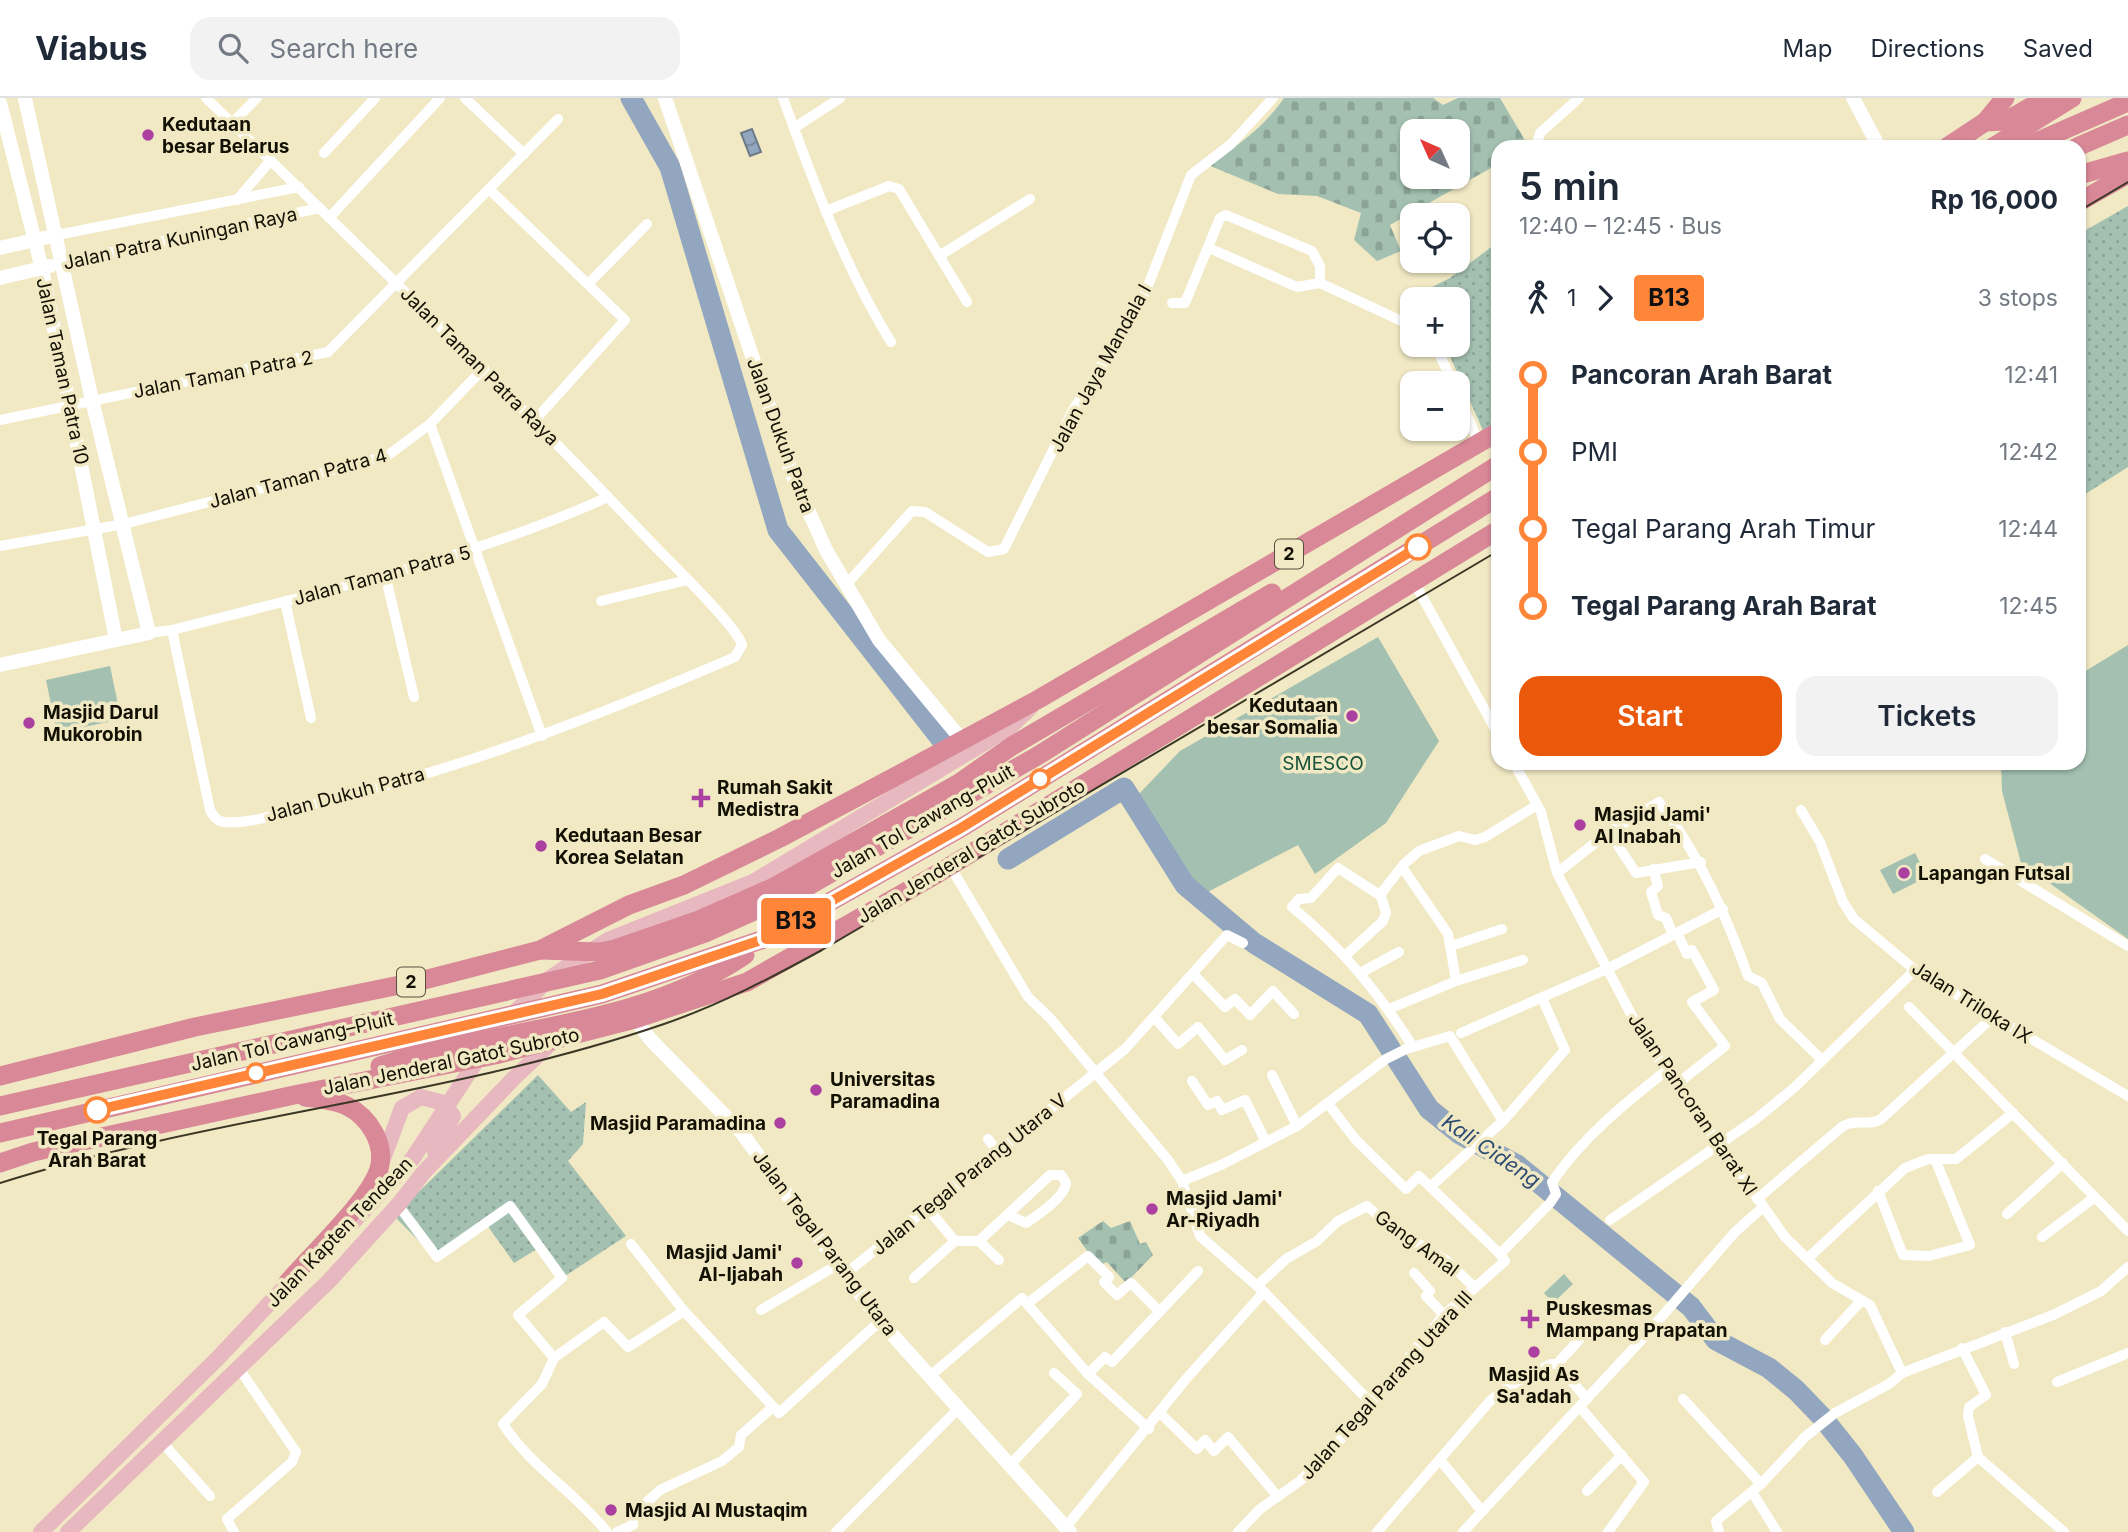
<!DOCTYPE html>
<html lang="en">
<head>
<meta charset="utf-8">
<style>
	:root { --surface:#fff; --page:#f2f2f3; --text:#1f2937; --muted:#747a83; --line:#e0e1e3; --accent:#ea580c }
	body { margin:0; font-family:Inter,sans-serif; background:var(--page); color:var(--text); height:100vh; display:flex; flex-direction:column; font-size:26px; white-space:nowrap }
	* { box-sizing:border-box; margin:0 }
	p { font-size:23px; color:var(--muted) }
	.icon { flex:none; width:38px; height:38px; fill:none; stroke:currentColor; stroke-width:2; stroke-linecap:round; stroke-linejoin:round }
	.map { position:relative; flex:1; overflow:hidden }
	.sheet { position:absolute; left:1491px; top:42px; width:595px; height:630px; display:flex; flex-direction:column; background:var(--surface); border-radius:21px; box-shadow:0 2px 5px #0004 }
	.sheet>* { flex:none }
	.badge { padding:0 14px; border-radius:5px; font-size:24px; line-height:46px }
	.needle { width:46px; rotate:315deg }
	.buttons { position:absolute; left:1400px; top:21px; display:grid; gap:14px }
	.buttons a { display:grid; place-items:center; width:70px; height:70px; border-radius:14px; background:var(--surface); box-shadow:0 2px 5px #0004; font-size:35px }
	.map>.badge { position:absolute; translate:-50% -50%; box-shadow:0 0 0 4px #fff }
	.legs { display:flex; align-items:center; gap:10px; height:77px; padding:0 28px; font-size:23px }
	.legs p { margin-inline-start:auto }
	.summary { display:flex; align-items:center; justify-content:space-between; height:119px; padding:0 28px }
	h1 { font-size:38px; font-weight:600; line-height:52px }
	.action { display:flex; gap:14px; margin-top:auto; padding:14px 28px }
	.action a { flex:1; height:80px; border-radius:21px; background:var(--accent); color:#fff; font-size:28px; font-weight:600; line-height:80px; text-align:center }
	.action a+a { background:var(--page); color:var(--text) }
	ul { padding:0 28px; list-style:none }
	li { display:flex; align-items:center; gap:24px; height:77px; font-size:26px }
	li i { display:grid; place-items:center; width:10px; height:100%; margin:0 9px; background:currentColor }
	li i::after { content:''; width:18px; height:18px; margin:-9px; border:5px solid; border-radius:50%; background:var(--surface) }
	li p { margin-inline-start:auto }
	li:first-child i { background:linear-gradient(#0000 50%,currentColor 0) }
	li:last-child i { background:linear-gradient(currentColor 50%,#0000 0) }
	header { display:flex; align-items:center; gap:42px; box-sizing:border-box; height:98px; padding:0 35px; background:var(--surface); border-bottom:2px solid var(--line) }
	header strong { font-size:33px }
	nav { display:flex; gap:38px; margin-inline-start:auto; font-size:24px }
	.search { width:490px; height:63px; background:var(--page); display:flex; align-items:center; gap:18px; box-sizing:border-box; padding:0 24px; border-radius:21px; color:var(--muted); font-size:26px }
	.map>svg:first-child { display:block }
</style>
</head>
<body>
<header>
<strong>Viabus</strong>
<div class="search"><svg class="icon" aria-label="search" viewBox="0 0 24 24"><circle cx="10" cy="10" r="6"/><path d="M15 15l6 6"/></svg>Search here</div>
<nav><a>Map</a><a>Directions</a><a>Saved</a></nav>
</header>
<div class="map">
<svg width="2128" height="1434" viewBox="0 0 2128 1434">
	<defs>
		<pattern id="grass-dots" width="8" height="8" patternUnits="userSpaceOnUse" patternTransform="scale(1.75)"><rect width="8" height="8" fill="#a3c0b1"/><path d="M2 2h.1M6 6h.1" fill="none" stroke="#8ba497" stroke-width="1.8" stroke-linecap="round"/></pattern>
		<pattern id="cemetery-stones" width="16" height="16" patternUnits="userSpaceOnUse" patternTransform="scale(1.75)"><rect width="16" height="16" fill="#a3c0b1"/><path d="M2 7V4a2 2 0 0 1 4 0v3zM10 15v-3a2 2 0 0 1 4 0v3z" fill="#8ba497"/></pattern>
		<pattern id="water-waves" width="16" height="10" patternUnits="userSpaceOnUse" patternTransform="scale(1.75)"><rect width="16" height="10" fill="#92a6bf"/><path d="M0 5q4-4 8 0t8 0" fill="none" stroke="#768699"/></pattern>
	</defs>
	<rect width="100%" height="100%" fill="#f1e9c4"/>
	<g fill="url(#grass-dots)">
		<polygon points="2128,108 2128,369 2079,400 2079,136"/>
		<polygon points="1498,144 1498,329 1485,337 1445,247 1458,247 1458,201 1437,201 1430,190 1450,180"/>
		<polygon points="538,977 571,1014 586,1004 583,1046 568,1063 626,1138 562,1180 537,1151 514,1165 487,1127 435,1159 394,1118"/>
	</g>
	<g fill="url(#cemetery-stones)" fill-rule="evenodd">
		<path d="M1284,0H1433L1443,7L1458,0H1500L1529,49H1498V66L1390,127L1401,153L1377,163L1354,142L1361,115L1317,98L1278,96L1208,67C1238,48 1264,29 1284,0ZM1412,33H1458V79H1412Z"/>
		<polygon points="1103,1123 1111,1130 1130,1123 1140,1146 1146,1144 1153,1157 1126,1185 1107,1164 1098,1168 1078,1140"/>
	</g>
	<g fill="#a3c0b1">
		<polygon points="1378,539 1439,643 1386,725 1315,776 1298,747 1202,797 1165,747 1137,698 1180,653"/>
		<polygon points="2128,547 2128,841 2021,765 2002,693 2001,665 2079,665 2079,577"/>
		<polygon points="110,568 121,621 57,635 46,582"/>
		<polygon points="1915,755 1927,779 1893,796 1880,772"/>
		<polygon points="1564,1176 1573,1186 1553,1205 1544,1195"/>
	</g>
	<polygon fill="url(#water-waves)" stroke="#6c7987" stroke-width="2" points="752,31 761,54 750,58 741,35"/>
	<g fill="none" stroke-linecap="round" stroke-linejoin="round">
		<g stroke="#92a6bf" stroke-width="21">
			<polyline points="631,0 670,69 778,432 942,642"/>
			<polyline points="1008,761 1124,690 1185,787 1254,845 1368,916 1429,1011 1460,1036 1517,1067 1691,1209 1716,1242 1769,1270 1796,1292 1822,1319 1853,1358 1904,1434"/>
		</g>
		<g stroke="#fff" stroke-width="10">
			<polyline points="465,0 524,56"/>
			<path d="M783,0C813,83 844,168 891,244"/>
			<polyline points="232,25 257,0"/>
			<polyline points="794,30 840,0"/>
			<polyline points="1536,49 1540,35 1579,0"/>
			<polyline points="324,55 375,0"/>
			<polyline points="489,91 625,222 535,322"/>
			<polyline points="237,102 271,62"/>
			<polyline points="826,113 889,88 899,91 967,204"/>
			<polyline points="330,119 440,0"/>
			<polyline points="57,137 299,89"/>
			<polyline points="1209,150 1297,189 1320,185 1412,228"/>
			<polyline points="939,158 1030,101"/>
			<polyline points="64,164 320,110"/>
			<polyline points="588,186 647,126"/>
			<polyline points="1172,205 1185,205 1220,120 1226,117 1312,153 1320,168 1320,185"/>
			<polyline points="1435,247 1453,285"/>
			<polyline points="1458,297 1479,345"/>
			<polyline points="0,322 328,254 558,21"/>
			<polyline points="430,326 542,638"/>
			<polyline points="0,448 124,426 387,358 430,326 484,270"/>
			<polyline points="385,476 414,599"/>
			<polyline points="1414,484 1498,636"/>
			<polyline points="846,487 912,413 925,414 988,454 1004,451 1073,312 1142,203 1191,77 1231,46 1273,0"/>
			<polyline points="285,503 311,620"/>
			<polyline points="601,503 687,482"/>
			<path d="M172,532L210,712C213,718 217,724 225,724C255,726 290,712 319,705C462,671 600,617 735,559L742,547C737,528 666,460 648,441C505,290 356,145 206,0"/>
			<path d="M149,535L172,532C319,494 469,462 608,399"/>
			<polyline points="1514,665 1541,714 1557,775 1643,939 1785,1139 1832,1185 1870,1207 1902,1275"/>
			<polyline points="1801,712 1820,744 1843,804 1854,821 1915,872 2128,998"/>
			<polyline points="1609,734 1636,775 1701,764"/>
			<polyline points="1985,761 2128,848"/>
			<polyline points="950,768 1028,899 1050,920 1168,1062 1182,1083 1200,1138 1264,1194 1370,1304"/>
			<polyline points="1402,769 1448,836 1456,883"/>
			<polyline points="1653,771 1658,788 1651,794 1658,817 1666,820 1673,837"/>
			<path d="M1557,775L1609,734L1659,704C1700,758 1725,815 1748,878L1762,885L1780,921L1822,962"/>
			<path d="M1381,798L1338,770L1311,800L1299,801L1292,809C1342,850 1379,895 1413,949"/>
			<polyline points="1677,835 1687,856 1692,852 1714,892 1692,904 1725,948 1677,986"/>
			<polyline points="1451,848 1502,831"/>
			<polyline points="1346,857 1383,823 1386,815 1381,798 1383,793 1404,766 1419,753 1459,738 1475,742 1485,739 1537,707"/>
			<polyline points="1362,874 1399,854"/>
			<polyline points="1193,876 1225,909 1235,901 1250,917 1273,893 1294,916"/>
			<polyline points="1909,909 2128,1133"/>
			<polyline points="1389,911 1456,883 1523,862"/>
			<polyline points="1154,919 1178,946 1198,929 1225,962 1242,952"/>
			<polyline points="1461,935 1609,870 1723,811"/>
			<polyline points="1272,977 1297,1028"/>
			<polyline points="1192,983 1208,1007 1217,1003 1222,1012 1245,1002 1266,1044"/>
			<polyline points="1329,1007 1356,1042 1406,1091 1419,1078 1500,1156"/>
			<polyline points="988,1041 997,1053"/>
			<polyline points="1182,1083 1221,1067 1297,1028 1386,961 1406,951 1450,938 1503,1023"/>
			<polyline points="1430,1089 1503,1023 1565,952 1542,900"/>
			<polyline points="1878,1093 1903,1157 1929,1158 1970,1147 1935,1061"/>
			<path d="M1757,1101L1843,1028C1857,1020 1869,1029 1881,1021L1994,918"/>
			<path d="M398,1107L437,1159L510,1108L562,1180L518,1217L554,1260L542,1286L503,1326C531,1369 575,1394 607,1434"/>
			<polyline points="928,1111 955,1143 979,1143 999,1162"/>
			<polyline points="2007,1116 2063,1065"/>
			<polyline points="1610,1122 1756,1021 1795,989 1915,872"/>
			<polyline points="2042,1139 2095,1099"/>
			<path d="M979,1143L1050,1077H1061L1066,1085C1065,1099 1038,1117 1026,1125L1008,1117"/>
			<polyline points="631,1146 684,1213 779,1315 880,1223"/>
			<polyline points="1808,1160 1905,1070 1928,1061 1956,1061 2013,1015"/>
			<polyline points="1414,1175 1430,1193 1426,1198 1444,1217"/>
			<polyline points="844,1177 1125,951 1227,837 1243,845"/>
			<polyline points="914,1180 955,1143"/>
			<polyline points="1257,1188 1286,1161 1317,1143 1338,1123 1367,1108 1394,1131 1446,1162 1474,1189"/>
			<polyline points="1027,1206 1088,1158 1109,1179 1104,1184 1117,1197 1131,1185 1159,1213"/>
			<polyline points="761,1212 837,1167"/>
			<polyline points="2005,1234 2014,1266"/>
			<polyline points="1825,1242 1861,1203"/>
			<polyline points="1962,1250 1986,1297 1969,1309 1968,1318 1978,1359 2064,1434"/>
			<polyline points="554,1260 604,1224 628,1249 684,1213"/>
			<polyline points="1557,1266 1587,1301"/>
			<polyline points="1557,1266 1579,1242"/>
			<polyline points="1088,1276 1105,1259 1112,1264 1198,1173"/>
			<polyline points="930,1278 1022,1200 1088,1276 1149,1331"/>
			<polyline points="2057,1284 2128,1255"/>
			<polyline points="1683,1301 1761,1386"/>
			<polyline points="1580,1309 1644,1384 1608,1434"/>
			<polyline points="1160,1315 1197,1351 1205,1342 1214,1353 1228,1339 1278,1399"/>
			<polyline points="161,1343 210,1398"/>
			<polyline points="1441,1363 1481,1412"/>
			<polyline points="1010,1367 1077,1296 1054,1275"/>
			<polyline points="1587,1393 1622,1357"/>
			<polyline points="1752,1394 1777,1434"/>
			<polyline points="1937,1394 1978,1359"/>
			<polyline points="1066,1429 1186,1281 1264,1194"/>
			<polyline points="234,1434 227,1421 292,1364 296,1354 238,1269"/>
			<polyline points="617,1434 633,1427 633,1417 660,1392 722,1363 739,1349 741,1337 773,1309"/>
			<polyline points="836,1434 959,1310"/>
			<path d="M1238,1434L1260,1411L1300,1383L1339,1343L1444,1217L1505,1163L1500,1156L1550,1105L1556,1096L1552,1084C1583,1039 1624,1006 1667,972"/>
			<polyline points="1377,1434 1490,1303 1505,1291 1551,1266 1557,1266"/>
			<polyline points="1463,1434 1645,1238 1735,1134 1762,1110"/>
			<polyline points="1719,1434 1716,1423 1761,1386 1805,1339 1835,1315 1889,1286 1902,1275 2053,1217 2101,1193 2128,1169"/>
		</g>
		<g stroke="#fff" stroke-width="14">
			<polyline points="665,0 792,376 826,452 879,542 961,641"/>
			<polyline points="1853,0 1879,49"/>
			<polyline points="0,5 42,171 116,542"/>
			<polyline points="0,150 57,137"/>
			<polyline points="0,180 50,168"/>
			<polyline points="0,567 149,535 92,302 25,1"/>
			<polyline points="635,921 650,941 741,1034 880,1223 1070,1434"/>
		</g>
		<g stroke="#e8b8c1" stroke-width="16">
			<polyline points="510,919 550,880 608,842 753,784 1009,630 1031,609"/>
			<polyline points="381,1066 402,1010 421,999 444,1005 453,1018 435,1054"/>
			<polyline points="353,1124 413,1060 481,956"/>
			<polyline points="41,1434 218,1260 296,1177"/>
			<polyline points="68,1434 329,1183 398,1107 424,1074 514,980 553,943"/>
		</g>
		<g stroke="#d88897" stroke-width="19">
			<polyline points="1985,24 2006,23 2046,0"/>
			<polyline points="1947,49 1985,24 2005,0"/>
			<polyline points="1993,49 2072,0"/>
			<polyline points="2025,49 2128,4"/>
			<polyline points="2077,49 2128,27"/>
			<polyline points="2079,77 2128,63"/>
			<polyline points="2079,104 2128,76"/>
			<polyline points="541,852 599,854 615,851 699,822 774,789 959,685 1012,648 1272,495"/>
			<path d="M380,968C500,929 638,930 745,857"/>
			<polyline points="0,978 195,929 424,882 540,852 629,807 684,787 780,740 887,683 1037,602 1498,334"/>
			<polyline points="0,1008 600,872 705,835 803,791 1039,657 1498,367"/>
			<polyline points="0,1035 602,896 764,841 961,730 1498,399"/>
			<polyline points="0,1065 33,1054 294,997 495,957 635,921 747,884 937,776 1498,432"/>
			<path d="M288,1184C312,1156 369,1103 379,1071C386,1046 369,1019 347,1008C335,1002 318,1001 305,999"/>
		</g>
		<g stroke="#3b3726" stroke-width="2">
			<polyline points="2079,113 2128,84"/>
			<path d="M0,1085C218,1016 448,1000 664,926C719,907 771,880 822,852L1498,453"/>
		</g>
	</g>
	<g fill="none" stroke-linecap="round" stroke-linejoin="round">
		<g stroke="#fff" stroke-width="16">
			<polyline id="line-1" points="97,1012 602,896 764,841 961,730 1418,449"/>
		</g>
		<use href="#line-1" stroke="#ff8638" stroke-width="10"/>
	</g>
	<g fill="#ab40a1" stroke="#f1e9c4" stroke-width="2.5">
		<circle cx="148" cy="37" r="7"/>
		<circle cx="1352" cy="618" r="7"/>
		<circle cx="29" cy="625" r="7"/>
		<path d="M697.5 689.5h7v7h7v7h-7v7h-7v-7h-7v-7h7z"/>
		<circle cx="1580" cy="727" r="7"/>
		<circle cx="541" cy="748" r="7"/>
		<circle cx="1904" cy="775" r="7"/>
		<circle cx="816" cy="992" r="7"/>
		<circle cx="780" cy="1025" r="7"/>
		<circle cx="1152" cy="1111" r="7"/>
		<circle cx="797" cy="1165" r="7"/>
		<path d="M1526.5 1210.5h7v7h7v7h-7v7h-7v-7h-7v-7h7z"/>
		<circle cx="1534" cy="1254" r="7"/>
		<circle cx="611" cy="1412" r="7"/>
	</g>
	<g fill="#fff" stroke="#ff8638" stroke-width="3.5">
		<circle cx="1418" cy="449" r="12"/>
		<circle cx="1040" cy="681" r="9"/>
		<circle cx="256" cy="975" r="9"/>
		<circle cx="97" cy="1012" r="12"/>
	</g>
	<g text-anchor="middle" stroke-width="7" stroke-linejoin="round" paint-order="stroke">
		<g fill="#f1e9c4" stroke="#56513e" stroke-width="2">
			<rect x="1275" y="441.5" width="28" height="29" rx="5"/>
			<rect x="397" y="869.5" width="28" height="29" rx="5"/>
		</g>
		<g font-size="18" font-weight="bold" fill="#131004">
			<text x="1289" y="462">2</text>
			<text x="411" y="890">2</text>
		</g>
		<g font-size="19" font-weight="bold" fill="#131004" stroke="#f1e9c4" text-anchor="start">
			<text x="162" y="33">Kedutaan<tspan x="162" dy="22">besar Belarus</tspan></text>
			<text x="1338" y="614" text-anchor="end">Kedutaan<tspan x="1338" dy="22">besar Somalia</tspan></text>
			<text x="43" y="621">Masjid Darul<tspan x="43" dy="22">Mukorobin</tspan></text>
			<text x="717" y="696">Rumah Sakit<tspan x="717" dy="22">Medistra</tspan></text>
			<text x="1594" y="723">Masjid Jami'<tspan x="1594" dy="22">Al Inabah</tspan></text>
			<text x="555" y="744">Kedutaan Besar<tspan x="555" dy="22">Korea Selatan</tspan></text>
			<text x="1918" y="782">Lapangan Futsal</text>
			<text x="830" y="988">Universitas<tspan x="830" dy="22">Paramadina</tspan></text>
			<text x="766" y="1032" text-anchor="end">Masjid Paramadina</text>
			<text x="1166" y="1107">Masjid Jami'<tspan x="1166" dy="22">Ar-Riyadh</tspan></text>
			<text x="783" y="1161" text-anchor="end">Masjid Jami'<tspan x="783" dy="22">Al-Ijabah</tspan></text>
			<text x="1546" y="1217">Puskesmas<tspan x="1546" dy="22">Mampang Prapatan</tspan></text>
			<text x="1534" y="1283" text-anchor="middle">Masjid As<tspan x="1534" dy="22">Sa'adah</tspan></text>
			<text x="625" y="1419">Masjid Al Mustaqim</text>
		</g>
		<g font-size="19" fill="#131004" stroke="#f1e9c4">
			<text transform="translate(180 140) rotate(-12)" y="7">Jalan Patra Kuningan Raya</text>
			<text transform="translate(480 268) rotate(45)" y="7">Jalan Taman Patra Raya</text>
			<text transform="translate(1100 270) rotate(-61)" y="7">Jalan Jaya Mandala I</text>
			<text transform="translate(63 273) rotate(78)" y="7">Jalan Taman Patra 10</text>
			<text transform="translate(223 276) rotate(-11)" y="7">Jalan Taman Patra 2</text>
			<text transform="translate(781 337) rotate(70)" y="7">Jalan Dukuh Patra</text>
			<text transform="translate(298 380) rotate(-15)" y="7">Jalan Taman Patra 4</text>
			<text transform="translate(382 477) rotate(-15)" y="7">Jalan Taman Patra 5</text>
			<text transform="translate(345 696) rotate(-15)" y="7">Jalan Dukuh Patra</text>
			<text transform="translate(922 723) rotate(-30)" y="7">Jalan Tol Cawang–Pluit</text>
			<text transform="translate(971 753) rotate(-31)" y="7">Jalan Jenderal Gatot Subroto</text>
			<text transform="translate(1972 904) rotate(32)" y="7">Jalan Triloka IX</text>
			<text transform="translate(292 943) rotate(-13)" y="7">Jalan Tol Cawang–Pluit</text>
			<text transform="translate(451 963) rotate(-12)" y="7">Jalan Jenderal Gatot Subroto</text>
			<text transform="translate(1693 1006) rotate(56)" y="7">Jalan Pancoran Barat XI</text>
			<text transform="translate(969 1076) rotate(-39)" y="7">Jalan Tegal Parang Utara V</text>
			<text transform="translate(339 1134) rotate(-46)" y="7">Jalan Kapten Tendean</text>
			<text transform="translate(825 1145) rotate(53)" y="7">Jalan Tegal Parang Utara</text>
			<text transform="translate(1417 1145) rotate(36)" y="7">Gang Amal</text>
			<text transform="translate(1386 1287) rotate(-48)" y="7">Jalan Tegal Parang Utara III</text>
		</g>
		<g font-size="19" fill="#19533c" stroke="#f1e9c4">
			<text x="1323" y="672">SMESCO</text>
		</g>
		<g font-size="19" font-weight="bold" fill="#131004" stroke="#f1e9c4">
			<text x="97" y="1047">Tegal Parang<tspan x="97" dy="22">Arah Barat</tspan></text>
		</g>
		<g font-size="21" font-style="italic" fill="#2f4d72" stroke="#f1e9c4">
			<text transform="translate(1491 1053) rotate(34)" y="7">Kali Cideng</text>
		</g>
	</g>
</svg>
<div class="buttons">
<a><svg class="needle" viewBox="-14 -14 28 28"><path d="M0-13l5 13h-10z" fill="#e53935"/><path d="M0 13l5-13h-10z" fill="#747a83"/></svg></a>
<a><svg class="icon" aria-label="locate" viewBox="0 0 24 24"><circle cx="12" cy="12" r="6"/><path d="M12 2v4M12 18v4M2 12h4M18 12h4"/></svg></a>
<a>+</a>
<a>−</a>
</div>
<b class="badge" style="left:796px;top:823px;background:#ff8638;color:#111">B13</b>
<section class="sheet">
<div class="summary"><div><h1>5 min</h1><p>12:40 – 12:45 · Bus</p></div><b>Rp 16,000</b></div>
<div class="legs"><svg class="icon" aria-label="walk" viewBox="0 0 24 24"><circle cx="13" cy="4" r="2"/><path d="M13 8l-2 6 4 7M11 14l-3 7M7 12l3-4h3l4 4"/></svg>1<svg class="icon" aria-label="forward" viewBox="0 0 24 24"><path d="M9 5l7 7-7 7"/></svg><b class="badge" style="background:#ff8638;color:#111">B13</b><p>3 stops</p></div>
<ul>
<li><i style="color:#ff8638"></i><b>Pancoran Arah Barat</b><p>12:41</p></li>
<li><i style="color:#ff8638"></i><span>PMI</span><p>12:42</p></li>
<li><i style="color:#ff8638"></i><span>Tegal Parang Arah Timur</span><p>12:44</p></li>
<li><i style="color:#ff8638"></i><b>Tegal Parang Arah Barat</b><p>12:45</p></li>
</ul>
<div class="action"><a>Start</a><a>Tickets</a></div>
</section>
</div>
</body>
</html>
